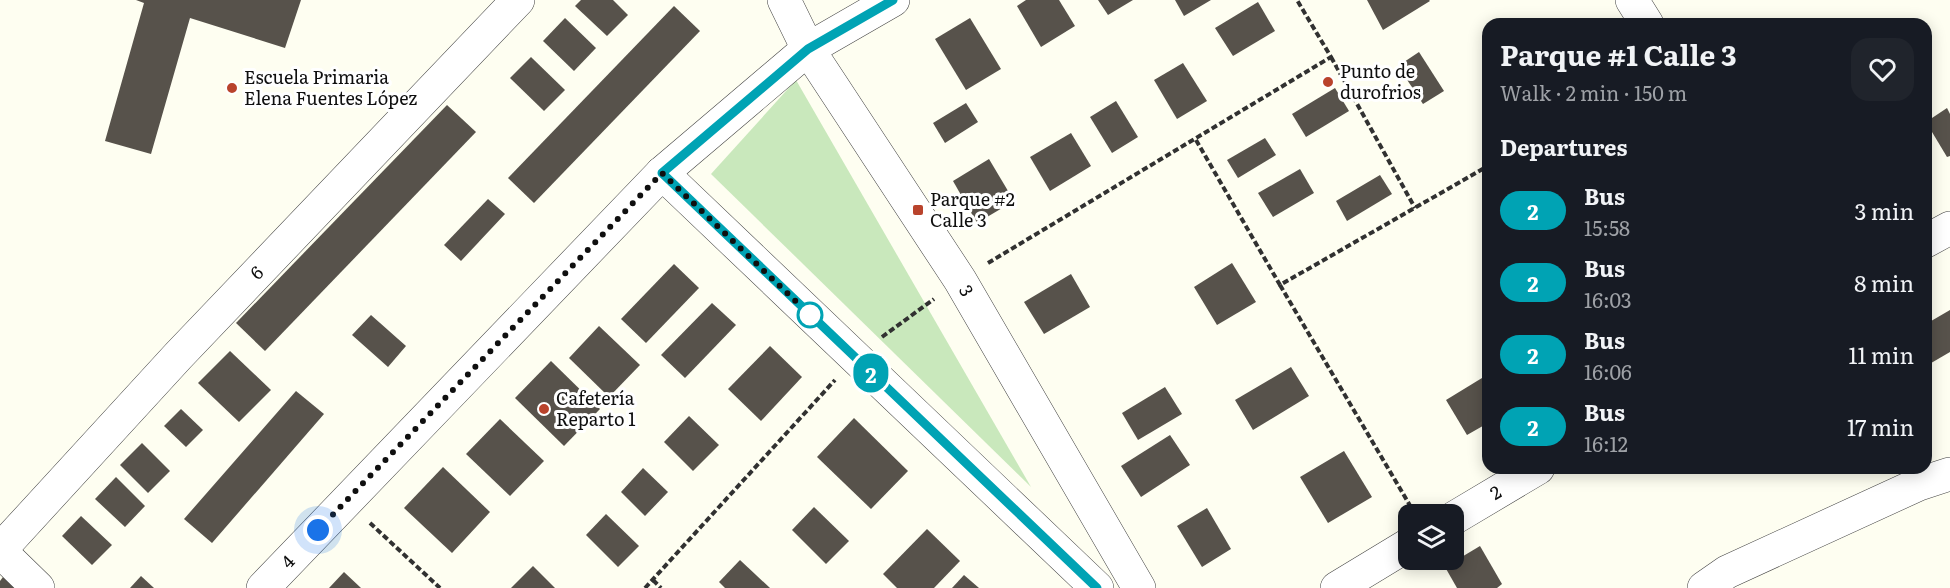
<!DOCTYPE html>
<html lang="en">
<head>
<meta charset="utf-8">
<style>
	:root { --surface:#171b24; --page:#20242c; --text:#f1f3f6; --muted:#9ea1a6 }
	body { margin:0; font-family:Literata,serif; background:var(--page); color:var(--text); height:100vh; display:flex; flex-direction:column; font-size:22px; white-space:nowrap }
	* { box-sizing:border-box; margin:0 }
	p { font-size:20px; color:var(--muted) }
	.icon { flex:none; width:33px; height:33px; fill:none; stroke:currentColor; stroke-width:2; stroke-linecap:round; stroke-linejoin:round }
	.map { position:relative; flex:1; overflow:hidden }
	.panel { position:absolute; left:1482px; top:18px; width:450px; height:456px; display:flex; flex-direction:column; background:var(--surface); border-radius:18px; box-shadow:0 3px 15px #0003 }
	.panel>* { flex:none }
	.badge { padding:0 12px; border-radius:20px; font-size:21px; line-height:39px }
	.tools { position:absolute; left:1398px; top:504px; display:grid; gap:12px }
	.tools a { display:grid; place-items:center; width:66px; height:66px; border-radius:12px; background:var(--surface); box-shadow:0 3px 15px #0003; font-size:30px }
	.you { position:absolute; width:30px; height:30px; margin:-15px; border:4px solid #fff; border-radius:50%; background:#1a73e8; box-shadow:0 0 0 9px #1a73e833 }
	.map>.badge { position:absolute; translate:-50% -50%; box-shadow:0 0 0 3px #fff }
	h2 { padding:0 18px; font-size:22px; line-height:54px }
	.round { display:grid; place-items:center; flex:none; width:63px; height:63px; border-radius:18px; background:var(--page) }
	.headline { display:flex; align-items:center; justify-content:space-between; height:102px; padding:0 18px }
	h1 { font-size:28px; font-weight:700; line-height:45px }
	ul { padding:0; list-style:none }
	li { display:flex; align-items:center; gap:18px; height:72px; padding:0 18px }
	li div { flex:1 }
	li b { display:block; font-size:22px }
	li em { font-style:normal }
	li .badge { min-width:66px; font-weight:700; text-align:center }
	.map>svg:first-child { display:block }
</style>
</head>
<body>
<div class="map">
<svg width="1950" height="588" viewBox="0 0 1950 588">
	<rect width="100%" height="100%" fill="#fefef1"/>
	<polygon fill="#c9e8bc" points="796,80 1031,487 711,174"/>
	<g fill="#57524b">
		<polygon points="136,0 301,0 285,48 190,18 151,154 105,141 144,3"/>
		<polygon points="581,0 613,0 628,15 607,36 575,6"/>
		<polygon points="1026,0 1059,0 1075,26 1041,47 1017,6"/>
		<polygon points="1098,0 1133,0 1108,15"/>
		<polygon points="1175,0 1211,0 1184,16"/>
		<polygon points="1367,0 1429,0 1430,1 1383,30"/>
		<polygon points="1258,2 1275,31 1233,56 1215,28"/>
		<polygon points="674,6 700,31 534,203 508,178"/>
		<polygon points="565,18 596,48 574,71 543,41"/>
		<polygon points="970,18 1001,69 966,90 935,39"/>
		<polygon points="1419,52 1444,91 1423,104 1398,66"/>
		<polygon points="531,57 565,90 544,111 510,78"/>
		<polygon points="1183,63 1207,101 1177,119 1154,80"/>
		<polygon points="1335,88 1349,111 1306,137 1292,114"/>
		<polygon points="1116,101 1138,137 1112,153 1090,117"/>
		<polygon points="966,103 978,122 945,143 933,123"/>
		<polygon points="447,105 476,132 265,351 236,323"/>
		<polygon points="1947,108 1950,114 1950,156 1947,157 1926,122"/>
		<polygon points="1071,133 1091,166 1050,191 1030,157"/>
		<polygon points="1265,138 1276,155 1238,178 1227,160"/>
		<polygon points="989,159 1014,201 977,223 953,181"/>
		<polygon points="1300,169 1314,193 1273,217 1258,193"/>
		<polygon points="1380,175 1392,194 1347,221 1336,201"/>
		<polygon points="488,199 505,214 461,261 444,245"/>
		<polygon points="1232,263 1256,302 1217,325 1194,287"/>
		<polygon points="674,264 699,288 646,343 621,319"/>
		<polygon points="1071,274 1090,307 1044,334 1024,302"/>
		<polygon points="712,303 736,325 685,378 661,355"/>
		<polygon points="1950,310 1950,352 1926,366 1926,324"/>
		<polygon points="371,315 406,346 388,367 352,335"/>
		<polygon points="599,326 640,365 609,397 569,358"/>
		<polygon points="770,346 802,377 761,421 728,389"/>
		<polygon points="230,351 271,390 239,422 198,383"/>
		<polygon points="551,361 600,409 564,446 515,398"/>
		<polygon points="1291,367 1309,396 1253,430 1235,400"/>
		<polygon points="1482,378 1488,388 1488,423 1467,435 1446,400"/>
		<polygon points="1165,387 1182,414 1138,440 1122,413"/>
		<polygon points="296,391 324,414 212,543 184,519"/>
		<polygon points="181,409 203,430 186,447 164,426"/>
		<polygon points="689,416 719,445 693,471 664,442"/>
		<polygon points="854,418 908,471 871,509 817,457"/>
		<polygon points="500,419 544,461 510,496 466,454"/>
		<polygon points="1170,435 1190,465 1141,497 1121,466"/>
		<polygon points="142,443 170,471 148,493 120,465"/>
		<polygon points="1344,451 1372,497 1328,523 1300,477"/>
		<polygon points="443,467 490,512 452,553 404,508"/>
		<polygon points="643,468 668,492 645,516 621,492"/>
		<polygon points="116,477 145,506 125,527 95,499"/>
		<polygon points="814,507 849,541 826,564 792,530"/>
		<polygon points="1207,508 1231,549 1202,567 1177,526"/>
		<polygon points="606,514 639,546 618,567 586,535"/>
		<polygon points="81,516 112,545 92,565 62,536"/>
		<polygon points="927,529 960,561 934,588 897,588 883,574"/>
		<polygon points="1480,546 1502,584 1497,588 1457,588 1445,567"/>
		<polygon points="740,560 770,588 725,588 719,582"/>
		<polygon points="533,566 555,588 511,588"/>
		<polygon points="344,572 361,588 329,588"/>
		<polygon points="964,575 979,588 952,588"/>
		<polygon points="141,576 154,588 130,588"/>
		<polygon points="3,577 15,588 0,588 0,581"/>
	</g>
	<g fill="none" stroke-linecap="round" stroke-linejoin="round">
		<g stroke="#424242" stroke-width="34">
			<g id="minor">
				<polyline points="784,0 808,49 960,280 1139,588"/>
				<polyline points="1632,0 1647,24"/>
				<polyline points="662,173 1097,588"/>
				<polyline points="1926,241 1950,228"/>
				<polyline points="1454,518 1538,468"/>
				<polyline points="0,550 178,356 518,0"/>
				<polyline points="0,551 38,588"/>
				<polyline points="263,588 662,173 808,49 893,0"/>
				<polyline points="1337,588 1408,545"/>
				<polyline points="1704,588 1727,572 1919,484 1950,474"/>
			</g>
		</g>
		<g stroke="#313131" stroke-width="4" stroke-dasharray="6 3" stroke-linecap="butt">
			<polyline points="1331,57 1415,208"/>
			<polyline points="1196,140 1280,285 1488,166"/>
			<polyline points="988,263 1331,57 1297,0"/>
			<polyline points="1280,285 1415,514"/>
			<polyline points="882,337 934,299"/>
			<polyline points="370,523 440,588"/>
			<polyline points="653,580 661,588"/>
			<polyline points="645,588 835,380"/>
		</g>
		<use href="#minor" stroke="#fff" stroke-width="33"/>
	</g>
	<g fill="none" stroke-linecap="round" stroke-linejoin="round">
		<g stroke="#fff" stroke-width="14">
			<polyline id="line" points="893,0 808,49 662,173 1097,588"/>
		</g>
		<use href="#line" stroke="#00a3b4" stroke-width="9"/>
		<polyline stroke="#0f0f0f" stroke-width="6" stroke-dasharray="0 10.8" points="318,530 662,173 810,315"/>
	</g>
	<g fill="#b9432c" stroke="#fff" stroke-width="2">
		<circle cx="1328" cy="82" r="6"/>
		<circle cx="232" cy="88" r="6"/>
		<rect x="912" y="204" width="12" height="12" rx="3"/>
		<circle cx="544" cy="409" r="6"/>
	</g>
	<circle fill="#fff" stroke="#00a3b4" stroke-width="3" cx="810" cy="315" r="12"/>
	<g text-anchor="middle" stroke-width="6" stroke-linejoin="round" paint-order="stroke">
		<g font-size="18" fill="#0f0f0f" stroke="#fff" text-anchor="start">
			<text x="1340" y="78">Punto de<tspan x="1340" dy="21">durofrios</tspan></text>
			<text x="244" y="84">Escuela Primaria<tspan x="244" dy="21">Elena Fuentes López</tspan></text>
			<text x="930" y="206">Parque #2<tspan x="930" dy="21">Calle 3</tspan></text>
			<text x="556" y="405">Cafetería<tspan x="556" dy="21">Reparto 1</tspan></text>
		</g>
		<g font-size="18" fill="#0f0f0f" stroke="#fff">
			<text transform="translate(257 273) rotate(-46)" y="6">6</text>
			<text transform="translate(966 291) rotate(60)" y="6">3</text>
			<text transform="translate(1496 493) rotate(-30)" y="6">2</text>
			<text transform="translate(288 562) rotate(-46)" y="6">4</text>
		</g>
	</g>
</svg>
<div class="tools">
<a><svg class="icon" aria-label="layers" viewBox="0 0 24 24"><path d="M12 4l9 5-9 5-9-5zM3 14l9 5 9-5"/></svg></a>
</div>
<div class="you" style="left:318px;top:530px"></div>
<b class="badge" style="left:871px;top:373px;background:#00a3b4;color:#fff">2</b>
<section class="panel">
<div class="headline"><div><h1>Parque #1 Calle 3</h1><p>Walk · 2 min · 150 m</p></div><a class="round"><svg class="icon" aria-label="heart" viewBox="0 0 24 24"><path d="M12 20l-8-8c-3-5 5-10 8-4 3-6 11-1 8 4z"/></svg></a></div>
<h2>Departures</h2>
<ul>
<li><span class="badge" style="background:#00a3b4;color:#fff">2</span><div><b>Bus</b><p>15:58</p></div><em>3 min</em></li>
<li><span class="badge" style="background:#00a3b4;color:#fff">2</span><div><b>Bus</b><p>16:03</p></div><em>8 min</em></li>
<li><span class="badge" style="background:#00a3b4;color:#fff">2</span><div><b>Bus</b><p>16:06</p></div><em>11 min</em></li>
<li><span class="badge" style="background:#00a3b4;color:#fff">2</span><div><b>Bus</b><p>16:12</p></div><em>17 min</em></li>
</ul>
</section>
</div>
</body>
</html>
